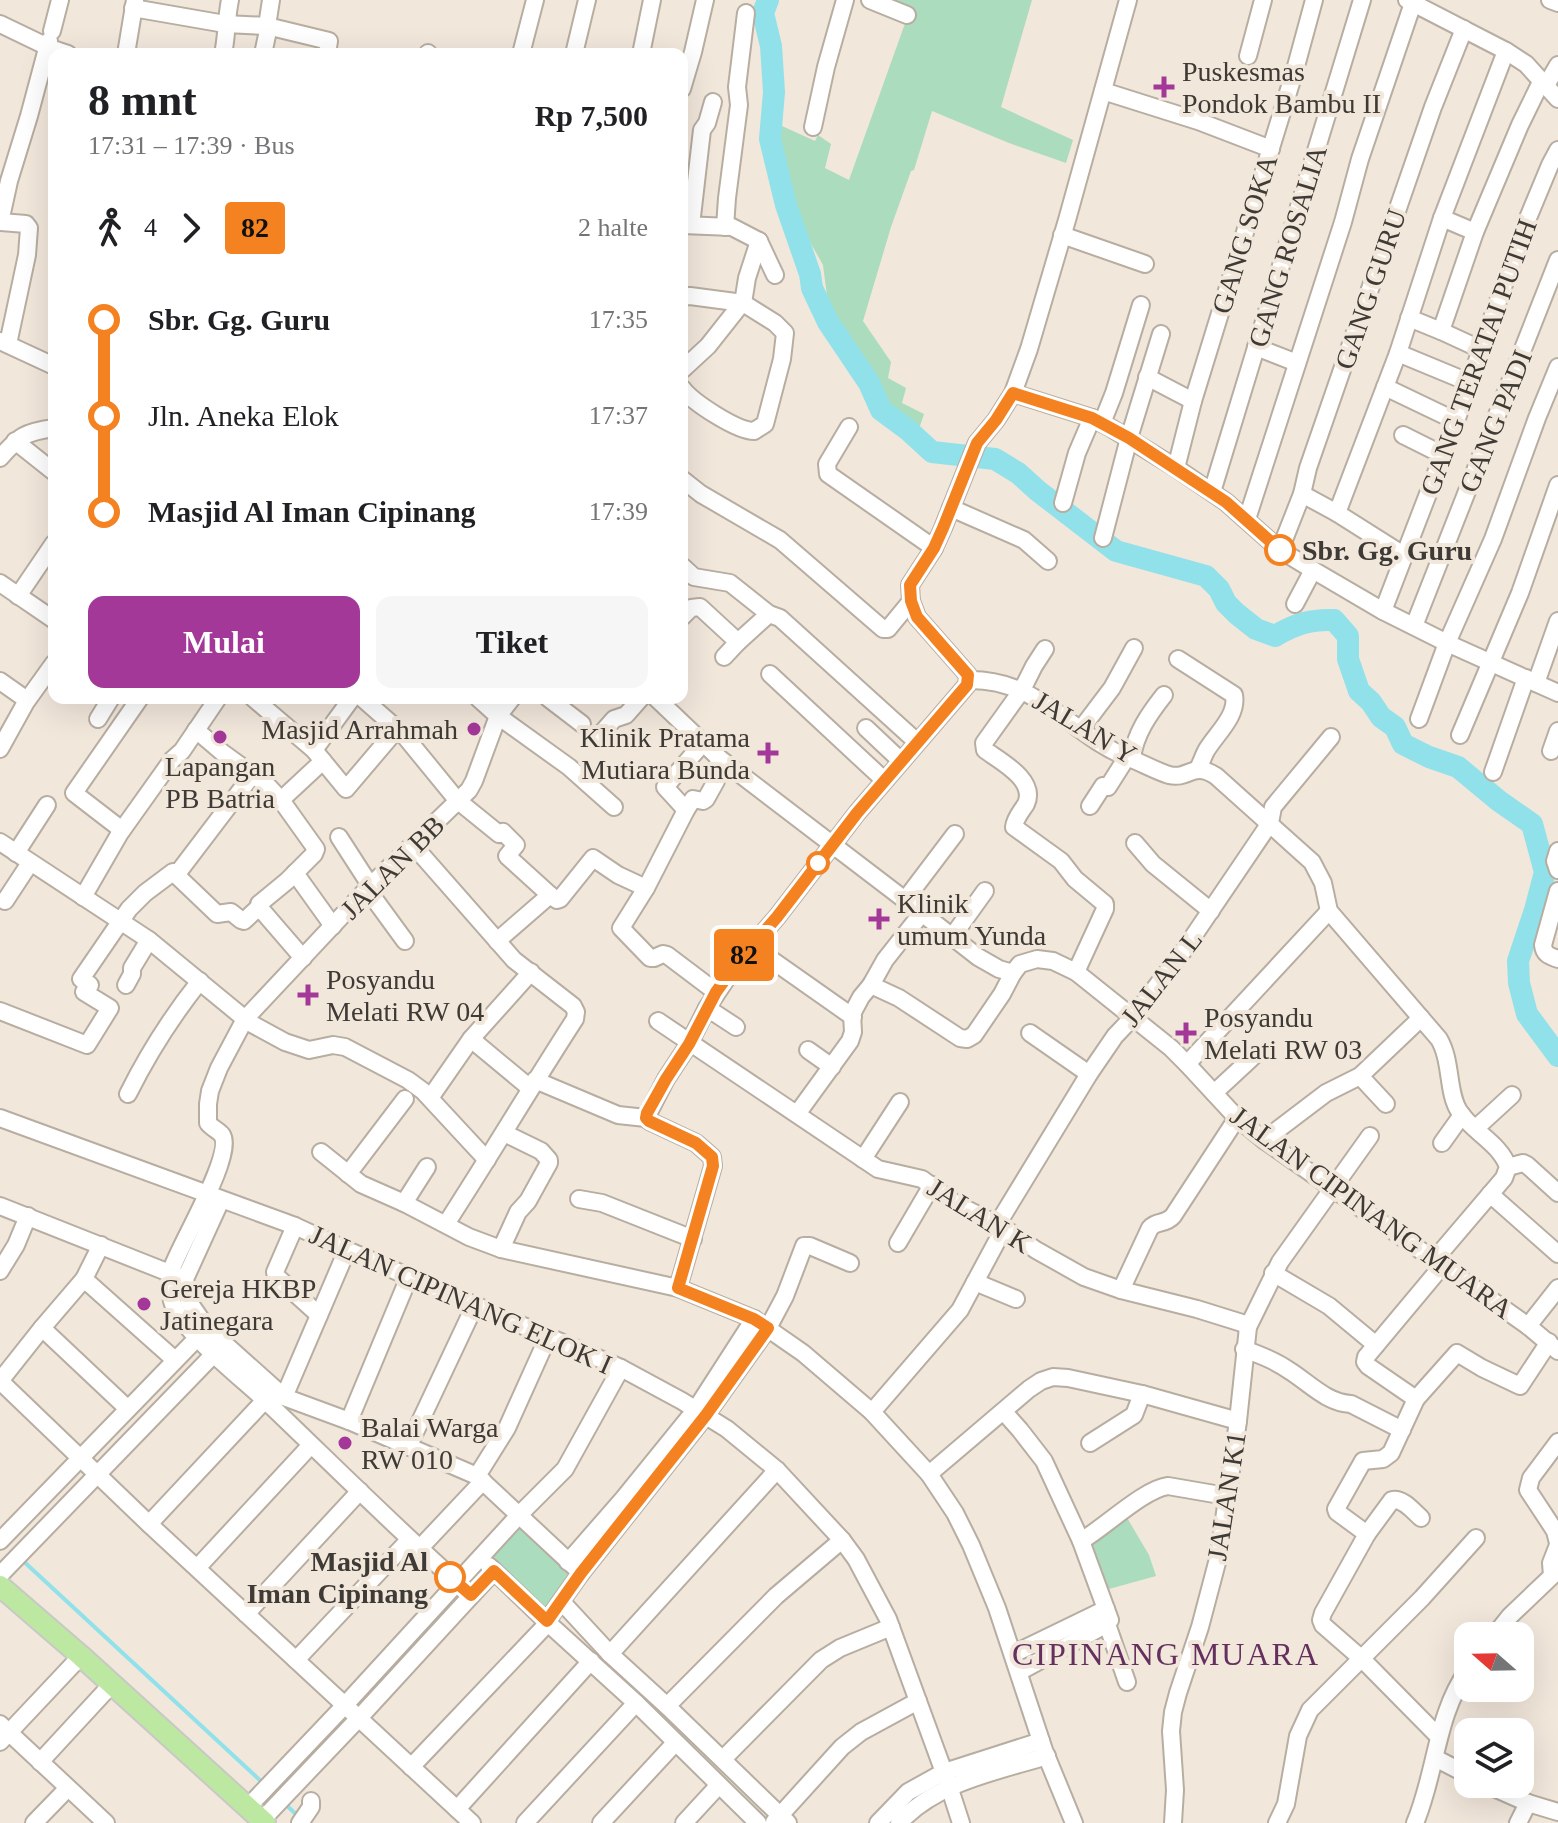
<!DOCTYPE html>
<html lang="id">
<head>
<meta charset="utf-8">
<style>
	:root { --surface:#fff; --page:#f6f6f6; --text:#202124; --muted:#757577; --accent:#a33899 }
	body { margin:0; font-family:"Times New Roman",serif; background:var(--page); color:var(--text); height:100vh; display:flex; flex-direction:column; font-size:30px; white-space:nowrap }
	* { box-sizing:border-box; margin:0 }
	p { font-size:26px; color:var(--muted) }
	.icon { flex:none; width:44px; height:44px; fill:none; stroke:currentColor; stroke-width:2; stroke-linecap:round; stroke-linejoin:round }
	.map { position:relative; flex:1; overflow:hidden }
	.sheet { position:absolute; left:48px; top:48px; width:640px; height:656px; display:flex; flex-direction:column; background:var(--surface); border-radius:16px; box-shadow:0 8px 32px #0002 }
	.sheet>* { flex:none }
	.badge { padding:0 16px; border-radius:6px; font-size:28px; line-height:52px }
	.needle { width:52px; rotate:290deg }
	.controls { position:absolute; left:1454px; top:1622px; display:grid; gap:16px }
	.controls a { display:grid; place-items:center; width:80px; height:80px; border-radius:16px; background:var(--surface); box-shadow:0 8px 32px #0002; font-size:40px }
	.map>.badge { position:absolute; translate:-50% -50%; box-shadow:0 0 0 4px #fff }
	.legs { display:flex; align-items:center; gap:12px; height:88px; padding:0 40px; font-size:26px }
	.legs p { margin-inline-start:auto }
	.overview { display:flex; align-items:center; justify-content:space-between; height:136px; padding:0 40px }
	h1 { font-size:44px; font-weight:700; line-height:60px }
	.cta { display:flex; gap:16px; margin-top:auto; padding:16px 40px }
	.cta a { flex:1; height:92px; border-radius:16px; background:var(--accent); color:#fff; font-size:32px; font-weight:700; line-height:92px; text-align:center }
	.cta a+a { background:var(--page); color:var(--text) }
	ul { padding:0 40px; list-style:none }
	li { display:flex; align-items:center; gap:28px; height:96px; font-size:30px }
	li i { display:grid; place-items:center; width:12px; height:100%; margin:0 10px; background:currentColor }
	li i::after { content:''; width:20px; height:20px; margin:-10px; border:6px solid; border-radius:50%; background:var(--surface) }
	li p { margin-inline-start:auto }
	li:first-child i { background:linear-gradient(#0000 50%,currentColor 0) }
	li:last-child i { background:linear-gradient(currentColor 50%,#0000 0) }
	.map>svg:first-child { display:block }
</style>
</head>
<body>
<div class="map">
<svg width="1558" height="1823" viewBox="0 0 1558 1823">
	<rect width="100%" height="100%" fill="#f2e7db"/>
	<g fill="#aadcbd">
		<polygon points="872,0 1032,0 1001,107 1073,140 1066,163 1009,143 932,111 914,170 911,171 891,227 863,321 891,362 888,378 906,388 902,403 924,414 918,432 884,408 871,383 830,319 823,265 796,217 777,145 782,126 815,141 818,135 831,144 825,168 849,180 908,15"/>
		<polygon points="521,1516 580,1574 546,1618 484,1558"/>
		<polygon points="1126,1516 1149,1555 1156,1576 1109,1589 1088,1542"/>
	</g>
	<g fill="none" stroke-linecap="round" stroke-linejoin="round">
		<g stroke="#91e1ea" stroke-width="4">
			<polyline points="20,1558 263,1783"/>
			<polyline points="284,1803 298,1816"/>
		</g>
		<path stroke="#91e1ea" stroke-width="22" d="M768,0L763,13L771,46L774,92L770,139L786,205L810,274L812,288L828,322L869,383L881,410L908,430L932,452L995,459L1018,473L1038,491L1116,551L1206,576L1219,589L1226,603L1237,614L1256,629L1275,636C1295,624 1311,619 1334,620L1348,636V659L1359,691L1371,702L1381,717L1395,727L1403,744L1429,757L1458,767L1499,801L1532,824L1545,872L1535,910L1518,961L1519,983L1527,1014L1558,1056"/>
		<g stroke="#b7ada1" stroke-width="20">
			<g id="minor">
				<polyline points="870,0 907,15"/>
				<polyline points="1407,0 1506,51 1526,64 1558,99"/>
				<polyline points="1550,0 1558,3"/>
				<polyline points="133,8 225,24 267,26 329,41 327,54"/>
				<polyline points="0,24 50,48 68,54"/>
				<polyline points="267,26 271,0"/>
				<polyline points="52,31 60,0"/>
				<polyline points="126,54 135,0"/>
				<path d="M223,54C227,36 226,19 230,0"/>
				<polyline points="263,54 269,26"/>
				<polyline points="428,54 428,53"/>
				<polyline points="521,54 535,0"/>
				<polyline points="574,54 587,0"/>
				<polyline points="641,54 652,0"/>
				<polyline points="1248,56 1263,0"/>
				<polyline points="1545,87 1558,65"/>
				<polyline points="682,89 693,52 705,0"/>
				<polyline points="1103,91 1198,121 1271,149"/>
				<polyline points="813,127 826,67 845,0"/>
				<polyline points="1442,218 1475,232"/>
				<polyline points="0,222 9,181 29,116 49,41"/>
				<polyline points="1,222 26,224 29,228 27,255 8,344"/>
				<polyline points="682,225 732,227 759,241"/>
				<polyline points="691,225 702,130 707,123 713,102"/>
				<polyline points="725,227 727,198 739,105 737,87 746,13"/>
				<polyline points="1062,235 1145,264"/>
				<polyline points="759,241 775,275"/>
				<polyline points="682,297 690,296 743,303"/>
				<polyline points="743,303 747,278 759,241"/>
				<polyline points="1409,318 1441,331"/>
				<polyline points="0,341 54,366"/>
				<polyline points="1256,347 1297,363"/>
				<polyline points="1480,349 1441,331 1475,232 1520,125 1541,82"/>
				<polyline points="1398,353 1468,382"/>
				<polyline points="682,370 708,346 742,303"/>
				<polyline points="1147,377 1193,401"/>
				<polyline points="1385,387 1456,421"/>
				<path d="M682,388C692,402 737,431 754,431L765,424L782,359L785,333L775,323L743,303"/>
				<polyline points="1013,393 1092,418 1111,428 1176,468 1226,502 1280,550 1313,570 1383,611 1447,643 1558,693"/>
				<polyline points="1102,423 1114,393 1141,305"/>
				<polyline points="849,427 827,464 828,474 934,548"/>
				<polyline points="1403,435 1443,455"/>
				<polyline points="15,441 54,472"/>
				<path d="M0,458C19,436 25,432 54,428"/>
				<polyline points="1176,468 1193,401 1295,70 1314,0"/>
				<polyline points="682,479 701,494 780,540 883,629 888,629 911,601"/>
				<polyline points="1212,492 1362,0"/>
				<polyline points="1302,494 1337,513 1398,353 1442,218 1506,51"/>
				<polyline points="1063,503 1077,453 1092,418"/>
				<polyline points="951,508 1024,540 1048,561"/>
				<polyline points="1337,513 1405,556"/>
				<polyline points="1247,519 1343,222 1360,159 1413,3"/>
				<polyline points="1103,538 1129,438 1161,334"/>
				<polyline points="1280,550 1302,494 1308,468 1433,107 1464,29"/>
				<polyline points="682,566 694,577 730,583 769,614 780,618 917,742"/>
				<polyline points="0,583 54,620"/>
				<polyline points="18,596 54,543"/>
				<polyline points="1295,604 1313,570"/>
				<polyline points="1383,611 1456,421 1523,230 1550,165 1558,150"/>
				<polyline points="682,617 691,608 700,607 738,642 769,614"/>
				<polyline points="1414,626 1558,260"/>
				<path d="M1045,649L1034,666L1022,690L984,743L985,750C1000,761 1037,780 1026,804C1021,812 1015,818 1014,827L1061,861L1075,879L1105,904V909L1076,972"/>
				<polyline points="724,657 738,642"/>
				<path d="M1178,659L1234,695C1238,716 1216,734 1206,751C1203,757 1201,763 1198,769"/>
				<polyline points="770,674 884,780"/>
				<path d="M969,680C1040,679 1070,735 1129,758C1142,763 1156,771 1169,775C1189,780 1192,761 1216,776L1312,862L1323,883L1329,911L1439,1039C1452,1061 1447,1092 1459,1111C1472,1132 1500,1143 1508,1167L1504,1178L1435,1259"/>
				<polyline points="0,681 27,700"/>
				<polyline points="1536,683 1558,621"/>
				<polyline points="253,698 314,750 346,789 397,729"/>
				<polyline points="362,698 403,734 457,800 499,834 503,832 516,845 507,856 550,895"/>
				<polyline points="478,698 498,716 569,767 614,807"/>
				<polyline points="548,698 582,724"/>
				<polyline points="656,698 719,758 905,900 978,957 999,969 1013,973 1020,964 1037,959 1053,961 1076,972 1171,1048 1187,1064 1237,1118 1264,1140 1528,1326 1558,1351"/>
				<polyline points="98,719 111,698"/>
				<polyline points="1419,719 1447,643 1493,539 1537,418 1558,367"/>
				<polyline points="866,728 901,761"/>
				<polyline points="1081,729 1112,688 1134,648"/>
				<polyline points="1460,735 1520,593 1558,485"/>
				<polyline points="599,736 614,719 626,715 641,698"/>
				<polyline points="0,749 26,702 54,663"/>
				<polyline points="314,750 352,698"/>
				<polyline points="1551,751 1558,731"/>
				<path d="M1132,758C1135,734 1149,714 1164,695"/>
				<polyline points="1493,772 1526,678"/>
				<polyline points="281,800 323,761"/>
				<polyline points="1090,806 1103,786 1108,787 1127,757"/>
				<polyline points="686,810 665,787 703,743"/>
				<polyline points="122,830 74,793 140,698"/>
				<polyline points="339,837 370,885"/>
				<polyline points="0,842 149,940 250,1023 285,1042 309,1050 333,1045 345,1047 408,1080 423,1091 487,1160"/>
				<polyline points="1135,843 1153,864 1211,911"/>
				<path d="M413,845L514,960L573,1006L576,1012L575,1019C531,1087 490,1156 446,1224"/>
				<polyline points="1558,851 1555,861 1558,870"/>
				<polyline points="16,853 47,805"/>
				<polyline points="295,873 333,926"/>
				<polyline points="177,874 253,774"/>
				<polyline points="367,889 405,941"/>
				<path d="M1558,891L1543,945C1544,955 1550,956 1558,959"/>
				<polyline points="83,897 120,833 172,760 182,751 218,698"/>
				<polyline points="905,900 955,834"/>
				<polyline points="5,901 30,863"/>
				<polyline points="259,907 303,958"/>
				<polyline points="952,937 985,891"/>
				<polyline points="497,941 550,895 557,900 560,899 593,858 618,875 646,888"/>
				<polyline points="752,946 853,1017"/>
				<polyline points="126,985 132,974 132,968 149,940"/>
				<polyline points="871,985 899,998 960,1038 967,1039 974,1035 1002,994 1013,973"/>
				<polyline points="716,992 667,955 663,954 654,958 650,958 621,928 646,888 686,810 693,799 703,801 706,799 716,781 719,758"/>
				<polyline points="707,1008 736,1027"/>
				<polyline points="0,1011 87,1045 110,1008 84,992 90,985 81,979 129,909 145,893 173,872 217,914 231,912 241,920 244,921 259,907 259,904 287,881 314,854 316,849 281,800 267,785 223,753 196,730"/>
				<polyline points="658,1021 878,1169 922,1179 956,1204 1004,1228 1036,1250 1084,1277 1121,1290 1197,1309 1242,1323 1248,1327"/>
				<polyline points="1030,1033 1089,1074"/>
				<polyline points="471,1039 530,1088"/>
				<polyline points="808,1050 832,1067"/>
				<polyline points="1187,1064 1329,911"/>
				<polyline points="1360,1076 1386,1104"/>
				<polyline points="535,1080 618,1115 646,1118 649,1121 696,1143 712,1157 713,1166 678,1288"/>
				<polyline points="1214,1093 1256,1054"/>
				<path d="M128,1094C148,1054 172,1016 200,981"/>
				<polyline points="430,1098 471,1039 531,972"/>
				<polyline points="797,1114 850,1041 853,1032 852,1014 861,997 871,985 885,960 922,913"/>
				<polyline points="0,1118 295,1226 347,1250 621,1368 682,1401 727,1429 777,1470 842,1540 856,1559 888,1619 949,1786 961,1823"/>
				<polyline points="646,1118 666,1079 689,1044 707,1008 737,963 777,917 857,813 967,685 968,675 917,617 911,601 910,585 934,548 943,528 977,443 996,420 1013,393 1029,349 1067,220 1128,0"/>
				<polyline points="1476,1128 1512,1095"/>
				<polyline points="1264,1140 1326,1093 1360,1076 1421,1018"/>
				<polyline points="1442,1143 1462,1115"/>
				<polyline points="321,1152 361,1184 404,1203 469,1237 501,1249 678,1288 754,1319 803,1353 872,1412 929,1474 955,1513 971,1545 997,1608 1044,1750 1074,1823"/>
				<polyline points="863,1159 900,1102"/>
				<polyline points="1508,1167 1523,1163 1527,1165 1558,1193"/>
				<polyline points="348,1174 405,1099"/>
				<polyline points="1490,1194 1558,1254"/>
				<polyline points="579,1199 602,1203 693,1239"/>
				<polyline points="221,1200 185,1279 189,1302 207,1328 284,1397 349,1421 477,1476 581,1573"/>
				<polyline points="404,1203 427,1167"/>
				<polyline points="0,1206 177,1276"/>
				<polyline points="997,1225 1089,1074 1115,1036 1133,1017 1184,950 1270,823 1273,807 1331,737"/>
				<polyline points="295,1226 275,1272 276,1276 319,1315"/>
				<polyline points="898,1243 932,1185"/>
				<polyline points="501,1249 518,1212 528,1201 549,1163 549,1160 541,1151 504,1133"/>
				<polyline points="0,1271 16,1245 28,1216"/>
				<polyline points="1273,1273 1329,1306 1376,1345"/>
				<polyline points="84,1279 175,1360"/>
				<polyline points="975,1282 1016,1299"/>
				<path d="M1121,1290L1150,1228C1157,1220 1165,1225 1173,1216L1237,1118"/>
				<polyline points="1528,1326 1558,1288"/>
				<polyline points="42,1328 128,1409"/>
				<path d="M1244,1349C1260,1355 1276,1361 1290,1371C1309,1383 1327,1403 1351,1404L1402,1430"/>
				<polyline points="0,1381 149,1524 472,1823"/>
				<polyline points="0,1381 42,1328 84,1279 101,1245"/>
				<polyline points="284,1397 347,1250"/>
				<polyline points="1416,1399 1368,1366 1365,1362 1366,1357 1442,1266"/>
				<polyline points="872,1412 960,1310 1004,1228"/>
				<polyline points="1004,1412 1020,1430 1044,1461 1081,1541 1110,1620 1107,1624 1127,1682"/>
				<polyline points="349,1421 409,1277"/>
				<polyline points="1558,1442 1531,1478 1528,1490 1555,1531 1558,1543"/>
				<polyline points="1090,1443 1134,1415 1142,1394"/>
				<polyline points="409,1445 475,1305"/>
				<polyline points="929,1474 1029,1389 1041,1381 1053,1377 1068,1378 1142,1394 1238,1421"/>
				<polyline points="477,1476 507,1428 548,1337"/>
				<polyline points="149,1524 265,1400"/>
				<path d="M1367,1534L1392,1500C1403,1498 1413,1511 1421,1518"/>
				<polyline points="0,1541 203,1332"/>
				<path d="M1081,1541C1105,1527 1144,1489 1168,1486L1226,1496"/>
				<polyline points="419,1549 483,1481"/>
				<polyline points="568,1562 623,1499 696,1409 754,1319"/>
				<polyline points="489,1566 548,1623"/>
				<polyline points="197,1568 311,1445"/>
				<polyline points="0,1575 214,1354"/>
				<path d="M471,1595C401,1533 335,1467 267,1402C243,1379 180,1331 172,1301C170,1292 169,1279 171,1271C178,1247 235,1155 222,1135C219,1131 212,1128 208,1123V1104L210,1091L219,1068L245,1019L367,889L469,790L474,781L498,716L512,698"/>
				<polyline points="561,1601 610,1654 667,1706 788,1823"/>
				<polyline points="246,1614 360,1491"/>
				<polyline points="547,1621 581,1573 706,1415 768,1328 785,1296 804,1246 810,1246 850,1263"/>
				<polyline points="548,1623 636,1703 758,1823"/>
				<polyline points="1494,1636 1510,1616 1552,1576 1551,1563 1558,1545"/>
				<polyline points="610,1654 777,1470"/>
				<polyline points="1013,1654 1106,1609"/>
				<polyline points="296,1660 409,1540"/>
				<polyline points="1019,1672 1107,1624"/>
				<polyline points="667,1706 776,1596 842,1540"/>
				<polyline points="0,1724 106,1823"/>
				<polyline points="1439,1737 1362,1659 1323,1625 1321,1620 1323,1613 1367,1534 1337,1512 1336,1509 1363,1461 1383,1459 1391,1453 1416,1399 1457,1353 1482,1368 1520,1386 1549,1342"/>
				<polyline points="0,1742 81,1656"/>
				<polyline points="1435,1758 1468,1775"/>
				<polyline points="723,1759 821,1660 840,1648 891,1627"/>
				<polyline points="40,1762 112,1684"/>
				<polyline points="411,1767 548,1623"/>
				<polyline points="1485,1784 1528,1803 1558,1812"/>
				<polyline points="248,1807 345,1705 521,1513 565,1469 621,1368"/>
				<polyline points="457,1809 591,1661"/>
				<polyline points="262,1820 359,1718 494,1571"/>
				<polyline points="774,1822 842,1747 861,1732 918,1701"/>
				<polyline points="34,1823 68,1788"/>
				<polyline points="300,1823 311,1807 311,1801"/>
				<polyline points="525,1823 636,1703"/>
				<polyline points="601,1823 675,1743"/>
				<polyline points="684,1823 719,1785"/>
				<polyline points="878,1823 908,1792 944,1772 1041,1741"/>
				<path d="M899,1823C937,1782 995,1772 1047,1756"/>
				<polyline points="1173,1823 1175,1790 1171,1731 1173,1712 1178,1693 1200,1627 1219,1555 1238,1421 1248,1327 1280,1262 1370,1136"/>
				<polyline points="1277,1823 1286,1804 1298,1736 1310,1710 1422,1598 1476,1538"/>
				<path d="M1415,1823C1436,1774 1436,1714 1468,1670"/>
				<polyline points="1518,1823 1528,1803"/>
			</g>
		</g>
		<g stroke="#c9c8c6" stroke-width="24">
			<polyline id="major" points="0,1586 81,1656 265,1823"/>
		</g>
		<use href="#minor" stroke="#fff" stroke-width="16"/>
		<use href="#major" stroke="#bde8a1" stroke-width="20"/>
	</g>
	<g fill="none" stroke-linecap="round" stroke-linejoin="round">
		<g stroke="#fff" stroke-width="18">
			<polyline id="line-1" points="450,1577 471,1595 494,1571 547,1621 581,1573 706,1415 768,1328 754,1319 678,1288 713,1166 712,1157 696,1143 649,1121 646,1118 647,1113 666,1079 689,1044 716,992 737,963 777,917 857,813 967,685 968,675 917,617 911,601 910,585 934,548 943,528 977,443 996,420 1013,393 1092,418 1129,438 1226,502 1280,550"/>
		</g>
		<use href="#line-1" stroke="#f58220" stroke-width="12"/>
	</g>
	<g fill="#a33899" stroke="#f2e7db" stroke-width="3">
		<path d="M1160 75h8v8h8v8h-8v8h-8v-8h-8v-8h8z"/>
		<circle cx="474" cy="729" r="8"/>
		<circle cx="220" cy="737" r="8"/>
		<path d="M764 741h8v8h8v8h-8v8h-8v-8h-8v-8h8z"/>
		<path d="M875 907h8v8h8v8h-8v8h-8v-8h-8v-8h8z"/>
		<path d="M304 983h8v8h8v8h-8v8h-8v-8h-8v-8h8z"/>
		<path d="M1182 1021h8v8h8v8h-8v8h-8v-8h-8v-8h8z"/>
		<circle cx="144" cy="1304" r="8"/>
		<circle cx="345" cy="1443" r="8"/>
	</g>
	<g fill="#fff" stroke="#f58220" stroke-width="4">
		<circle cx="1280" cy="550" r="14"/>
		<circle cx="818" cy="863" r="10"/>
		<circle cx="450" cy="1577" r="14"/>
	</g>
	<g text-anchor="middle" stroke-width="8" stroke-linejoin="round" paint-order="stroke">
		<g font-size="28" fill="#3e3a35" stroke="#f2e7db" text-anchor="start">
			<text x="1182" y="81">Puskesmas<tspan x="1182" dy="32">Pondok Bambu II</tspan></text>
			<text x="458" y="739" text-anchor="end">Masjid Arrahmah</text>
			<text x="750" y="747" text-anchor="end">Klinik Pratama<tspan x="750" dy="32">Mutiara Bunda</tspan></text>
			<text x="220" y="776" text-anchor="middle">Lapangan<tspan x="220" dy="32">PB Batria</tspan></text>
			<text x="897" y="913">Klinik<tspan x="897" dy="32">umum Yunda</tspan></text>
			<text x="326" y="989">Posyandu<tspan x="326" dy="32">Melati RW 04</tspan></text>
			<text x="1204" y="1027">Posyandu<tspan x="1204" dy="32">Melati RW 03</tspan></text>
			<text x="160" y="1298">Gereja HKBP<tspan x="160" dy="32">Jatinegara</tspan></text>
			<text x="361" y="1437">Balai Warga<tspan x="361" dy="32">RW 010</tspan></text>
		</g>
		<g font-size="28" fill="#3e3a35" stroke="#f2e7db">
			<text transform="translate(1244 234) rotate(-73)" y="10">GANG SOKA</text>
			<text transform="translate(1287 246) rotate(-73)" y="10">GANG ROSALIA</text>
			<text transform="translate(1370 289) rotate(-71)" y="10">GANG GURU</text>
			<text transform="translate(1478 357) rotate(-70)" y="10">GANG TERATAI PUTIH</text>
			<text transform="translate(1495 421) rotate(-68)" y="10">GANG PADI</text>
			<text transform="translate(1085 727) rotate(31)" y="10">JALAN Y</text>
			<text transform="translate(392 867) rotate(-45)" y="10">JALAN BB</text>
			<text transform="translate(1161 978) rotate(-52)" y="10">JALAN L</text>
			<text transform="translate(1372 1212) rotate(36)" y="10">JALAN CIPINANG MUARA</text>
			<text transform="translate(980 1215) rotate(32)" y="10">JALAN K</text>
			<text transform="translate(461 1299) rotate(24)" y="10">JALAN CIPINANG ELOK I</text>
			<text transform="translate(1226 1496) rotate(-81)" y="10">JALAN K1</text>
		</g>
		<g font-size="28" font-weight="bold" fill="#3e3a35" stroke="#f2e7db" text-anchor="start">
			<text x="1302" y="560">Sbr. Gg. Guru</text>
			<text x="428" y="1571" text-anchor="end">Masjid Al<tspan x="428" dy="32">Iman Cipinang</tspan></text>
		</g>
		<g font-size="32" letter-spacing="2" fill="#65305e" stroke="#f2e7db">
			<text x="1166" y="1665">CIPINANG MUARA</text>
		</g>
	</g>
</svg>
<div class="controls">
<a><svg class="needle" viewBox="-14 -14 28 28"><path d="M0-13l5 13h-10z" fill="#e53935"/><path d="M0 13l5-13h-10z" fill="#757577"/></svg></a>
<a><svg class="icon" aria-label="layers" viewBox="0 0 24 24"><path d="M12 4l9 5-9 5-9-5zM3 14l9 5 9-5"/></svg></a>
</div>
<b class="badge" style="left:744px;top:955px;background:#f58220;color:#111">82</b>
<section class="sheet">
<div class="overview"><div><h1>8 mnt</h1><p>17:31 – 17:39 · Bus</p></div><b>Rp 7,500</b></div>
<div class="legs"><svg class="icon" aria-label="walk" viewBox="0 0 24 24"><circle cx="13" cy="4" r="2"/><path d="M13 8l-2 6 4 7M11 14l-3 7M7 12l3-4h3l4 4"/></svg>4<svg class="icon" aria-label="forward" viewBox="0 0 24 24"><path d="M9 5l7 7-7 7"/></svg><b class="badge" style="background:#f58220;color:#111">82</b><p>2 halte</p></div>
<ul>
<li><i style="color:#f58220"></i><b>Sbr. Gg. Guru</b><p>17:35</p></li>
<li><i style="color:#f58220"></i><span>Jln. Aneka Elok</span><p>17:37</p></li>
<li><i style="color:#f58220"></i><b>Masjid Al Iman Cipinang</b><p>17:39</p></li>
</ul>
<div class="cta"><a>Mulai</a><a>Tiket</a></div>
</section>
</div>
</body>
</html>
